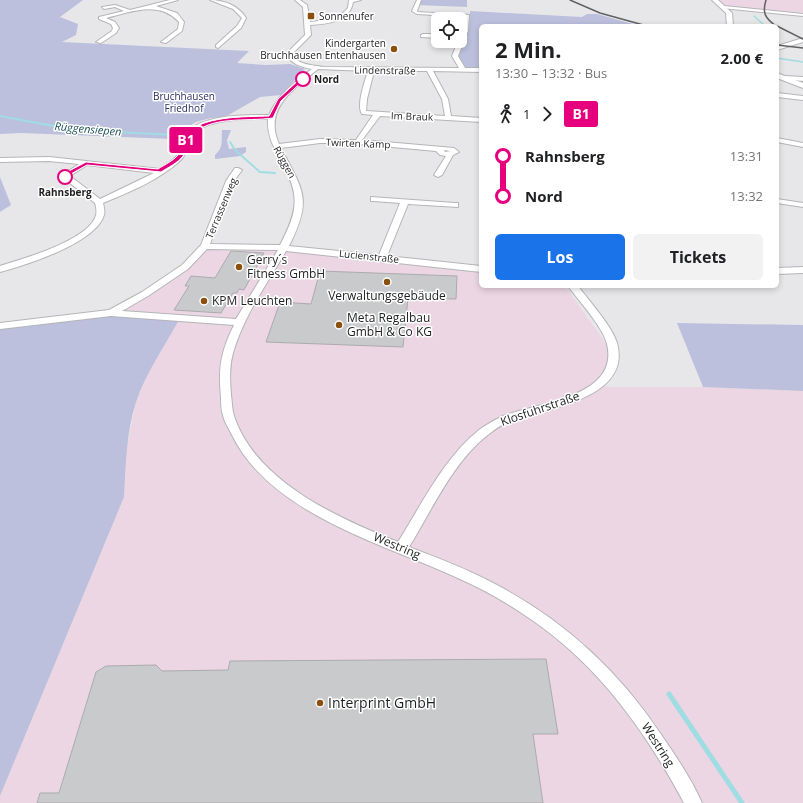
<!DOCTYPE html>
<html lang="de">
<head>
<meta charset="utf-8">
<style>
	:root { --surface:#fff; --page:#f2f2f2; --text:#202124; --muted:#757577; --accent:#1a73e8 }
	body { margin:0; font-family:"Open Sans",sans-serif; background:var(--page); color:var(--text); height:100vh; display:flex; flex-direction:column; font-size:15px; white-space:nowrap }
	* { box-sizing:border-box; margin:0 }
	p { font-size:13px; color:var(--muted) }
	.icon { flex:none; width:22px; height:22px; fill:none; stroke:currentColor; stroke-width:2; stroke-linecap:round; stroke-linejoin:round }
	.map { position:relative; flex:1; overflow:hidden }
	.details { position:absolute; left:479px; top:24px; width:300px; height:264px; display:flex; flex-direction:column; background:var(--surface); border-radius:6px; box-shadow:0 2px 6px #0003 }
	.details>* { flex:none }
	.badge { padding:0 8px; border-radius:3px; font-size:14px; line-height:26px }
	.buttons { position:absolute; left:431px; top:12px; display:grid; gap:8px }
	.buttons a { display:grid; place-items:center; width:36px; height:36px; border-radius:6px; background:var(--surface); box-shadow:0 2px 6px #0003; font-size:20px }
	.map>.badge { position:absolute; translate:-50% -50%; box-shadow:0 0 0 2px #fff }
	.legs { display:flex; align-items:center; gap:6px; height:44px; padding:0 16px; font-size:13px }
	.legs p { margin-inline-start:auto }
	.summary { display:flex; align-items:center; justify-content:space-between; height:68px; padding:0 16px }
	h1 { font-size:22px; font-weight:700; line-height:30px }
	.button { display:flex; gap:8px; margin-top:auto; padding:8px 16px }
	.button a { flex:1; height:46px; border-radius:6px; background:var(--accent); color:#fff; font-size:16px; font-weight:700; line-height:46px; text-align:center }
	.button a+a { background:var(--page); color:var(--text) }
	ul { padding:0 16px; list-style:none }
	li { display:flex; align-items:center; gap:14px; height:40px; font-size:15px }
	li i { display:grid; place-items:center; width:6px; height:100%; margin:0 5px; background:currentColor }
	li i::after { content:''; width:10px; height:10px; margin:-5px; border:3px solid; border-radius:50%; background:var(--surface) }
	li p { margin-inline-start:auto }
	li:first-child i { background:linear-gradient(#0000 50%,currentColor 0) }
	li:last-child i { background:linear-gradient(currentColor 50%,#0000 0) }
	.map>svg:first-child { display:block }
</style>
</head>
<body>
<div class="map">
<svg width="803" height="803" viewBox="0 0 803 803">
	<rect width="100%" height="100%" fill="#e7e7e9"/>
	<g fill="#ecd6e4">
		<polygon points="718,0 803,0 803,14 727,7"/>
		<polygon points="207,248 275,249 481,271 481,286 565,286 603,339 607,346 608,355 607,366 596,381 608,387 703,387 803,391 803,803 0,803 0,796 124,497 127,447 136,401 153,364 180,315 120,311 164,285 188,267"/>
	</g>
	<g fill="#bcc0dd">
		<polygon points="0,0 83,0 60,17 78,24 76,35 62,42 249,51 237,63 266,65 290,64 305,69 281,95 260,97 225,117 211,118 196,122 183,130 172,139 21,133 0,134"/>
		<polygon points="418,0 467,0 467,7 416,5"/>
		<polygon points="470,11 582,17 587,14 597,14 640,26 481,26 481,68 466,69 456,53 469,31"/>
		<path d="M222,130H231L227,140L229,149L246,147V152L240,156L215,159V155C224,147 221,141 222,130Z"/>
		<polygon points="0,177 11,205 0,212"/>
		<path d="M93,315L179,320C164,347 146,373 136,402C126,433 126,465 124,497L0,796V328Z"/>
		<polygon points="677,323 803,325 803,391 703,387"/>
	</g>
	<g fill="none" stroke-linecap="round" stroke-linejoin="round">
		<g stroke="#a0dde2" stroke-width="1.5">
			<polyline points="754,16 763,24 761,26"/>
			<polyline points="777,58 803,62"/>
		</g>
		<g stroke="#a0dde2" stroke-width="2">
			<polyline points="0,116 75,130 176,135"/>
			<polyline points="230,142 235,150 260,172 275,173"/>
		</g>
		<polyline stroke="#a0dde2" stroke-width="5" points="669,694 742,803"/>
	</g>
	<g fill="#c9cacc" stroke="#ababad">
		<polygon points="231,251 264,253 244,290 239,289 237,293 233,293 221,313 174,310 189,286 185,286 191,276 215,278"/>
		<polygon points="320,271 457,276 456,299 408,298 403,347 266,342 280,302 311,304"/>
		<polygon points="546,659 558,734 533,734 543,803 37,803 40,793 59,793 96,672 106,666 156,665 162,671 228,670 230,661"/>
	</g>
	<g fill="none" stroke-linecap="round" stroke-linejoin="round">
		<g stroke="#b4b5b7" stroke-width="2">
			<g id="minor">
				<path d="M170,0H178L156,6L177,13L184,22L182,31L166,43L161,42L178,29L179,22C159,0 131,12 106,18L115,22L119,28L116,33L101,43L96,42L112,31L113,28L111,24L99,19V17L124,11L115,7L104,9L102,7L115,5L130,10Z"/>
				<path d="M210,0C224,0 239,6 246,18L241,28L218,48L216,47V45L237,26L242,18L233,9Z"/>
				<path d="M295,0H300L307,5L310,22L328,20L340,16L348,8L349,0H361L353,2C350,22 327,24 310,25L311,35L292,54C297,65 313,65 323,67L459,68L452,56L458,41H460L464,17L417,14L412,11L417,0H421L417,11L418,12L469,15L468,31L458,56L465,68H481V72L433,71L448,99L451,116L481,118V122L380,116L362,140L454,148L459,152L453,155L442,175L438,177L434,175L446,156L440,155L436,151L348,143H320L281,148C303,191 313,198 289,246L379,255L400,203L374,201H371V197L455,203H458V207L408,204L387,256L481,266V272L286,251C267,284 244,315 233,353C229,367 230,381 231,395C232,402 232,410 234,416C256,482 338,518 398,542C422,504 443,459 479,430C486,425 494,420 503,416C537,403 620,397 607,344C603,327 579,301 568,286H578C589,301 612,326 617,343C632,398 548,408 513,420C504,423 497,428 489,434C454,460 432,510 409,547C438,558 467,569 495,584C562,619 618,670 660,733C675,755 691,778 702,803H684C646,732 599,666 532,620C509,604 485,590 460,579C385,544 271,515 232,435C229,428 224,422 223,415C221,410 221,403 221,397C218,368 221,351 234,325L111,316L0,329V323L109,310L142,292L182,265L201,245L226,181L235,168H238L242,170L234,181L210,244L280,245C299,209 300,194 280,159C273,146 267,135 268,119C247,119 207,118 192,135C185,142 188,153 181,160C159,180 130,192 103,203C104,207 105,212 104,215C96,243 26,265 0,272V266C22,259 90,240 96,215C97,212 96,206 95,203L61,176L79,164L49,161L0,162V158L49,157L160,169C166,165 175,160 179,153C182,147 181,139 186,133C203,114 246,115 269,115C278,94 295,82 312,69C301,67 291,64 286,54L305,35L303,7ZM318,69L368,71C365,81 356,105 362,114L373,115L356,140L320,139L279,144C263,108 294,89 318,69ZM374,71H427L442,99L445,116L366,111L367,99ZM444,150L450,151H451L445,152ZM87,165L154,173L100,199L70,176ZM207,249L278,250L236,319L122,311L148,296L188,269Z"/>
				<polygon points="724,6 803,14 803,16 722,8"/>
				<polygon points="423,34 438,34 438,38 421,37 421,35"/>
				<polygon points="803,38 803,42 777,50 777,46"/>
				<polygon points="785,76 803,77 803,81 783,79 782,78"/>
				<polygon points="777,93 803,96 803,100 777,97"/>
				<polygon points="777,138 803,143 803,147 777,142"/>
				<polygon points="777,199 803,203 803,207 777,203"/>
				<polygon points="803,267 803,273 777,274 777,268"/>
			</g>
		</g>
		<g stroke="#b4b5b7" stroke-width="2">
			<g id="tertiary">
				<polygon points="712,0 718,0 732,13 733,26 727,26 726,13"/>
				<polygon points="777,73 803,83 803,88 777,78"/>
			</g>
		</g>
		<use href="#minor" fill="#fff" fill-rule="evenodd"/>
		<use href="#tertiary" fill="#fff" fill-rule="evenodd"/>
		<g stroke="#606162" stroke-width="1.5">
			<polyline points="570,0 600,13 647,26"/>
			<path d="M766,0C762,13 765,18 776,26"/>
			<polyline points="777,26 803,39"/>
			<polyline points="777,45 803,48"/>
		</g>
	</g>
	<path fill="#e6007e" stroke="#fff" d="M301,78L305,79L281,101L273,118C246,122 211,115 191,136C186,142 188,151 183,156C178,163 167,168 161,172L87,165L69,175L67,178L62,177L65,173L86,162L158,169C164,165 177,159 180,152C182,148 182,142 184,137C198,115 247,117 269,116L278,99Z"/>
	<g fill="#8c500e" stroke="#fff" stroke-width="1.5">
		<rect x="307" y="12" width="8" height="8" rx="2"/>
		<circle cx="394" cy="49" r="4"/>
		<circle cx="239" cy="267" r="4"/>
		<circle cx="387" cy="282" r="4"/>
		<circle cx="204" cy="301" r="4"/>
		<circle cx="339" cy="325" r="4"/>
		<circle cx="320" cy="703" r="4"/>
	</g>
	<g fill="#fff" stroke="#e6007e" stroke-width="2">
		<circle cx="303" cy="79" r="7"/>
		<circle cx="65" cy="177" r="7"/>
	</g>
	<g text-anchor="middle" stroke-width="3" stroke-linejoin="round" paint-order="stroke">
		<g font-size="10" fill="#1e1f1f" stroke="#fff" text-anchor="start">
			<text x="319" y="20">Sonnenufer</text>
			<text x="386" y="47" text-anchor="end">Kindergarten<tspan x="386" dy="12">Bruchhausen Entenhausen</tspan></text>
		</g>
		<g font-size="10" fill="#1e1f1f" stroke="#fff">
			<text transform="translate(385 70) rotate(1)" y="4">Lindenstraße</text>
			<text transform="translate(412 116) rotate(2)" y="4">Im Brauk</text>
			<text transform="translate(358 143) rotate(2)" y="4">Twirten Kamp</text>
			<text transform="translate(285 162) rotate(61)" y="4">Rüggen</text>
			<text transform="translate(221 208) rotate(-67)" y="4">Terrassenweg</text>
			<text transform="translate(369 256) rotate(6)" y="4">Lucienstraße</text>
		</g>
		<g font-size="10" font-weight="bold" fill="#1e1f1f" stroke="#fff" text-anchor="start">
			<text x="314" y="83">Nord</text>
			<text x="65" y="196" text-anchor="middle">Rahnsberg</text>
		</g>
		<g font-size="10" fill="#2c2e64" stroke="#fff">
			<text x="184" y="100">Bruchhausen<tspan x="184" dy="12">Friedhof</tspan></text>
		</g>
		<g font-size="11" font-style="italic" fill="#1e5357" stroke="#fff">
			<text transform="translate(88 129) rotate(5)" y="4">Rüggensiepen</text>
		</g>
		<g font-size="12" fill="#1e1f1f" stroke="#fff" text-anchor="start">
			<text x="247" y="264">Gerry´s<tspan x="247" dy="14">Fitness GmbH</tspan></text>
			<text x="387" y="300" text-anchor="middle">Verwaltungsgebäude</text>
			<text x="212" y="305">KPM Leuchten</text>
			<text x="347" y="322">Meta Regalbau<tspan x="347" dy="14">GmbH &amp; Co KG</tspan></text>
		</g>
		<g font-size="12" fill="#1e1f1f" stroke="#fff">
			<text transform="translate(540 409) rotate(-19)" y="4">Klosfuhrstraße</text>
			<text transform="translate(397 546) rotate(23)" y="4">Westring</text>
			<text transform="translate(658 745) rotate(57)" y="4">Westring</text>
		</g>
		<g font-size="14" fill="#1e1f1f" stroke="#fff" text-anchor="start">
			<text x="328" y="708">Interprint GmbH</text>
		</g>
	</g>
</svg>
<div class="buttons">
<a><svg class="icon" aria-label="locate" viewBox="0 0 24 24"><circle cx="12" cy="12" r="6"/><path d="M12 2v4M12 18v4M2 12h4M18 12h4"/></svg></a>
</div>
<b class="badge" style="left:186px;top:140px;background:#e6007e;color:#fff">B1</b>
<section class="details">
<div class="summary"><div><h1>2 Min.</h1><p>13:30 – 13:32 · Bus</p></div><b>2.00 €</b></div>
<div class="legs"><svg class="icon" aria-label="walk" viewBox="0 0 24 24"><circle cx="13" cy="4" r="2"/><path d="M13 8l-2 6 4 7M11 14l-3 7M7 12l3-4h3l4 4"/></svg>1<svg class="icon" aria-label="forward" viewBox="0 0 24 24"><path d="M9 5l7 7-7 7"/></svg><b class="badge" style="background:#e6007e;color:#fff">B1</b></div>
<ul>
<li><i style="color:#e6007e"></i><b>Rahnsberg</b><p>13:31</p></li>
<li><i style="color:#e6007e"></i><b>Nord</b><p>13:32</p></li>
</ul>
<div class="button"><a>Los</a><a>Tickets</a></div>
</section>
</div>
</body>
</html>
